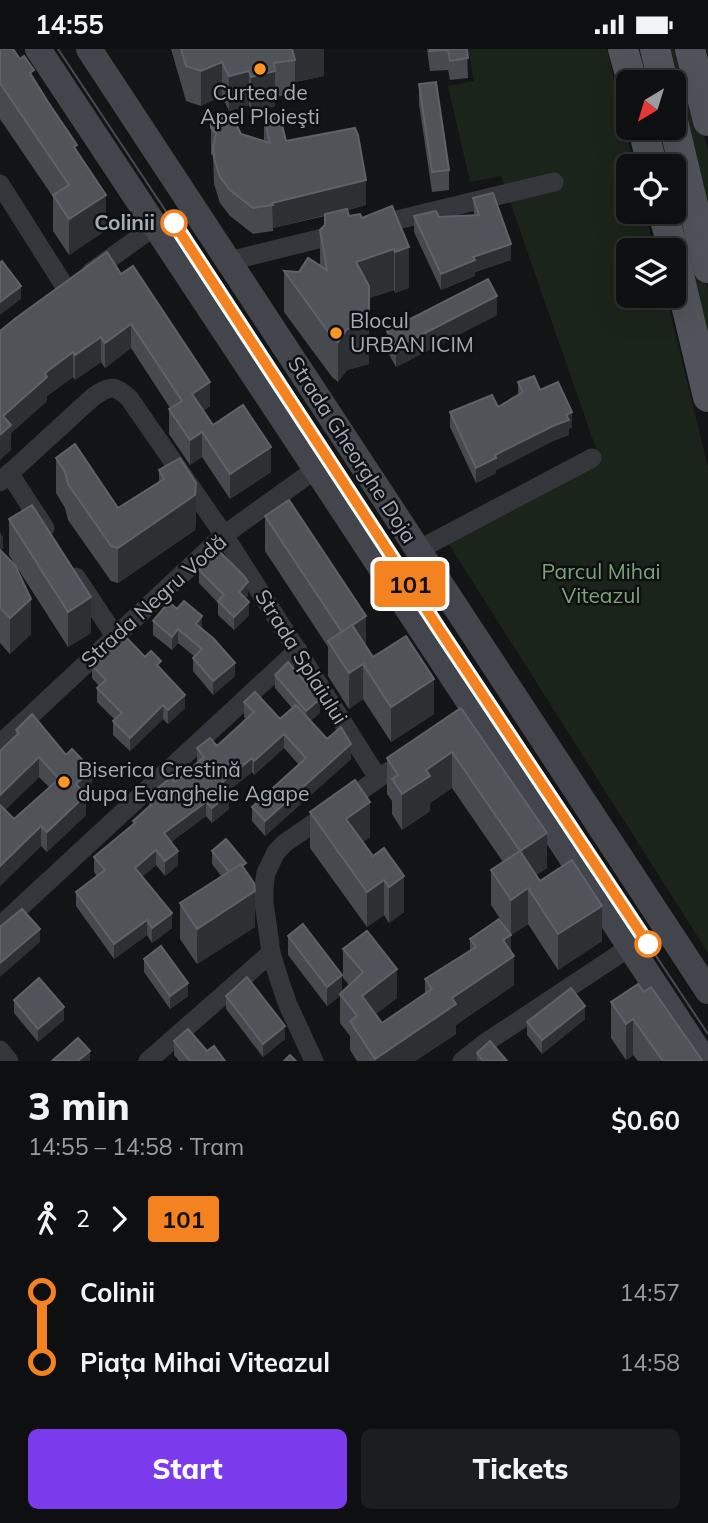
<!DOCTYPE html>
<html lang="en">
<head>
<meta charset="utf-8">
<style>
	:root { --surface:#0e0f10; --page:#1c1d1e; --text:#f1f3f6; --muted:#9b9c9f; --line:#2e2f30; --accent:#7c3aed }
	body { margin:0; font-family:Mulish,sans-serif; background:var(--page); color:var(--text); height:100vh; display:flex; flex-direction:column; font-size:26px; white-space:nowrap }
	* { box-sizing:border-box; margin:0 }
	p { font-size:23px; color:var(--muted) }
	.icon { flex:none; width:38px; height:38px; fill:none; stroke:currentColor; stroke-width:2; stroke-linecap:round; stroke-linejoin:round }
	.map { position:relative; height:1012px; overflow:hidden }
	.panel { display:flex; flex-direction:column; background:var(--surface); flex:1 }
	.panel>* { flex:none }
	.badge { padding:0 14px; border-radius:5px; font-size:24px; line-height:46px }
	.needle { width:46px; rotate:218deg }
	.tools { position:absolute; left:616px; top:21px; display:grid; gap:14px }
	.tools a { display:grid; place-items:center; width:70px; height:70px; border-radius:10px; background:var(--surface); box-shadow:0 7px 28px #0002,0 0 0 2px var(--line); font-size:35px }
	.map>.badge { position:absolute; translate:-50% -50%; box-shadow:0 0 0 4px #fff }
	.legs { display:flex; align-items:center; gap:10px; height:77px; padding:0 28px; font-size:23px }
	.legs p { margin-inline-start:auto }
	.overview { display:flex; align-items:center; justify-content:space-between; height:119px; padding:0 28px }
	h1 { font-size:38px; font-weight:800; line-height:52px }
	.button { display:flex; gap:14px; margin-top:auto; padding:14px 28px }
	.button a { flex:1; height:80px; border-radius:10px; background:var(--accent); color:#fff; font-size:28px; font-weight:800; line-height:80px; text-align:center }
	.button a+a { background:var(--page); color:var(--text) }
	ul { padding:0 28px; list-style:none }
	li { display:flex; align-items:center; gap:24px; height:70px; font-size:26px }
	li i { display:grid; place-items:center; width:10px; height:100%; margin:0 9px; background:currentColor }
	li i::after { content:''; width:18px; height:18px; margin:-9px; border:5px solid; border-radius:50%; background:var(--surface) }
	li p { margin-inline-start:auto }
	li:first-child i { background:linear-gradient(#0000 50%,currentColor 0) }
	li:last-child i { background:linear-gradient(currentColor 50%,#0000 0) }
	.status { display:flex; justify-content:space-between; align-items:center; height:49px; padding:0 35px; background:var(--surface); direction:ltr }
	.status svg { height:19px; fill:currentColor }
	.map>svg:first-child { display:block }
</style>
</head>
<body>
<div class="status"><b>14:55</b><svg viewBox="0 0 49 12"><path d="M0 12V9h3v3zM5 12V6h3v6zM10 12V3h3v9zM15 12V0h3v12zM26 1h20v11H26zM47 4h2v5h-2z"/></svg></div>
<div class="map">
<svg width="708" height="1012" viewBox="0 0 708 1012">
	<rect width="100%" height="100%" fill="#131415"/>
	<g fill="#1b241b">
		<polygon points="468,0 607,0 634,117 628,117 628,163 645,163 654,201 628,201 628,247 666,247 708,418 708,904 448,494 601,414 501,127 470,133 448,37 474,32"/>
		<polygon points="670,0 683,0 708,101 708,155"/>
		<polygon points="655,79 670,79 708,239 708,297 674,157 674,117 664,117"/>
	</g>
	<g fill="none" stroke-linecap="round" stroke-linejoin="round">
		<g stroke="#34363b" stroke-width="19">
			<polyline points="0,135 67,241"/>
			<polyline points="372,177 554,133"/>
			<polyline points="229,212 343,184"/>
			<polyline points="91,223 155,177"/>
			<polyline points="9,424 45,479"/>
			<path d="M0,433L93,348C110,337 113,335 129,349L224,486L378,729"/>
			<polyline points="418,501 592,409"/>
			<polyline points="76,528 115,587"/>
			<polyline points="0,695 224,486 316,420"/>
			<polyline points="0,877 298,601"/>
			<polyline points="0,1001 9,1012"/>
			<polyline points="148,1012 271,904"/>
			<polyline points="314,1012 288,956 280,933 271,904 268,881 264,855 264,837 266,824 276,803 285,794 389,722"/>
			<polyline points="462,1012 485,994 630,898"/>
		</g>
		<g stroke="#42454b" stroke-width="26">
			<polyline points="38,0 316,420 705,1012"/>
			<polyline points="89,0 708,942"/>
		</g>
		<g stroke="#50535a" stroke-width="30">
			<polyline points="623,0 632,33"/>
			<polyline points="655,0 663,33"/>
			<polyline points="690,0 708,72"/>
			<polyline points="674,76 708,219"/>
			<polyline points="643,79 652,117"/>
			<polyline points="663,163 673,201"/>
			<polyline points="674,205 708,348"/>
		</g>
		<polyline stroke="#474a50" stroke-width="2" points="58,0 195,206 517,698 708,985"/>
	</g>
	<g fill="#46494e" fill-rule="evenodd">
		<polygon points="0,0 34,30 77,102 106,181 69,206 53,182 53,148 0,70"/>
		<polygon points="171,0 324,0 324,27 295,33 295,45 275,48 275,57 251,63 249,56 229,62 222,47 201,57 186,52"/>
		<polygon points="427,0 467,0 468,29 450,31 448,21 430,22"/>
		<polygon points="419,35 449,121 449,141 432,143 419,55"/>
		<polygon points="211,67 241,85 264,92 264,68 286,92 366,156 348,161 349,167 362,169 392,157 409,239 395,244 394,241 369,249 369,315 347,321 338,333 332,328 284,263 284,222 299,223 320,217 320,181 325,177 325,167 273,179 273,182 253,185 230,167 220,154 214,135 213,107 211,105"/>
		<polygon points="473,149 511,211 475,223 475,227 441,241 414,183 414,167 439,168 474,166"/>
		<polygon points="107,203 210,357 203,362 213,376 271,423 230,450 202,408 190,416 169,385 169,360 170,359 131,299 105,319 101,313 75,331 73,328 47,347 47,352 11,384 11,401 0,282"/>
		<polygon points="497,266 396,318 387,302 387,282"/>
		<polygon points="518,333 540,341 572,378 569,380 569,386 555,391 496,421 496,424 476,434 450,378 450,363 498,358 518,346"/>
		<polygon points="56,409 118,459 159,433 159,421 196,469 195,481 118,534 111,532 68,471 65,459 56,444"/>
		<polygon points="265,467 373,608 434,665 391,693 363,650 349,660 328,627 328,598 265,502"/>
		<polygon points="9,470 91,584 68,598 9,506"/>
		<polygon points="0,482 3,499 0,501 31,585 10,605 0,594"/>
		<polygon points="199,521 248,547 245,549 249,566 234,581 218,566 218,554 199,534"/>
		<polygon points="153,572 202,580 235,627 213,646 193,622 193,609 194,607 178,594 172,601 153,586"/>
		<polygon points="145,608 161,620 185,659 168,675 163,670 130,702 113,686 113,672 115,671 97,653 97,639 99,637 92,629 92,616"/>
		<polygon points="275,626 320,664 310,672 327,690 351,710 265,787 252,772 252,758 299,716 284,699 254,726 252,723 227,743 229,760 212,774 206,767 171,793 178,816 165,827 156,816 142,828 172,879 152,894 147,886 114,910 76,857 76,843 97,827 94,823 94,808 133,776 133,772 149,759 149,746 175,733 197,714 197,699 217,697 246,670 244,668 244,653 280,670 292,659 275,639"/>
		<polygon points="461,659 547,819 536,826 540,832 602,892 558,921 528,875 511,886 491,856 491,821 503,813 452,739 430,754 430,762 402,781 392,765 392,752 387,745 387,709"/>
		<path d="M16,681L92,741L86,746V766L47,803L41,797L0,837V702L16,687ZM39,728L50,739L14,770L5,761Z"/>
		<polygon points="310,763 370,788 363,793 404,863 389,874 384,866 367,878 310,799"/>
		<polygon points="212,802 246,822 255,878 197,915 180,890 180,854 222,828 212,815"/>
		<polygon points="288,887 342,942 349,936 343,929 343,900 397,949 375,965 382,974 425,945 425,930 470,902 470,890 511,902 514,936 456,976 456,985 415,1012 357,1012 350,1001 350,987 340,974 340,947 327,957 288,906"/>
		<polygon points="144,910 188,947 170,960 144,923"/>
		<polygon points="644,943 702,1012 638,1012 633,1006 626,1011 611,989 611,953"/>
		<polygon points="226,947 285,990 263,1008 226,960"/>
		<polygon points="14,951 64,971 38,993 14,964"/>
		<polygon points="585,970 542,1005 527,986 527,973"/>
		<polygon points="174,992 225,1012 179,1012 174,1006"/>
		<polygon points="477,1004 507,1012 477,1012"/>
	</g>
	<g fill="#2d3032">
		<polygon points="292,0 324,0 324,27 295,33 295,11"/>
		<polygon points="222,13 222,47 201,57 201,22"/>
		<polygon points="249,22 249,56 229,62 229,27"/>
		<polygon points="275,22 275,57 251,63 251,28"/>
		<polygon points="366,131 366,156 273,179 272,154"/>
		<polygon points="106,146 106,181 69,206 69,170"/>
		<polygon points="511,195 511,211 475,223 475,227 441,241 441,225 473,208"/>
		<polygon points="409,198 409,239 395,244 395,203"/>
		<polygon points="394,200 394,241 369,249 369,315 347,321 338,333 338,293 356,213"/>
		<polygon points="21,237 21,250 0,266 0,253"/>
		<polygon points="497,247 497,266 396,318 396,299"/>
		<polygon points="131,275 131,299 105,319 105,294"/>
		<polygon points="101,288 101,313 75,331 75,306"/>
		<polygon points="73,303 73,328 47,347 47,352 11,384 11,401 0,411 0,386 3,367 45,324"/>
		<polygon points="210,333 210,357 192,369 192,345"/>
		<polygon points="572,363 572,378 569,380 569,386 555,391 496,421 496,424 476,434 476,419 495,406"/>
		<polygon points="202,383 202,408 190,416 190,391"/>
		<polygon points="271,398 271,423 230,450 230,425"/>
		<polygon points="196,434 196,469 195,481 118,534 118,499"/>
		<polygon points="3,486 3,499 0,502 0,488"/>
		<polygon points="248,533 248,547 239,556 239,543"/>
		<polygon points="91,548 91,584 68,598 68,563"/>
		<polygon points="31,550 31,585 10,605 10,569"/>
		<polygon points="249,553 249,566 234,581 234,568"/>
		<polygon points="202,567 202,580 196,575"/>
		<polygon points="366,567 366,602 342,583"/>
		<polygon points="178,580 178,594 172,601 172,588"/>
		<polygon points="235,614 235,627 213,646 213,632"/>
		<polygon points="363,615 363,650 349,660 349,624"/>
		<polygon points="434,630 434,665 391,693 391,658"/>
		<polygon points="185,646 185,659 168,675 168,661"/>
		<polygon points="320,650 320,664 306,675 306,662"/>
		<polygon points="163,656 163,670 130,702 130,689"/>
		<polygon points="284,685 284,699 254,726 254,712"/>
		<polygon points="351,695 351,710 265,787 265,772"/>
		<polygon points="452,703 452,739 430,754 430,762 402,781 402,745 426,721"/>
		<polygon points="39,708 39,728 0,766 0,746"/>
		<polygon points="252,709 252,723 220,749 220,735"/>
		<polygon points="92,721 92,741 86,746 86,766 47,803 47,783 76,735"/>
		<polygon points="229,745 229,760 212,774 212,759"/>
		<polygon points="206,753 206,767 164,798 164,784"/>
		<polygon points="370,753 370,788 346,805 346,770"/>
		<polygon points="41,777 41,797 0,837 0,817"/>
		<polygon points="547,784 547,819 520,837 520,802"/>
		<polygon points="156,801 156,816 135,834 135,819"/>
		<polygon points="178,802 178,816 165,827 165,812"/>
		<polygon points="404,827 404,863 389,874 389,838"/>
		<polygon points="384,831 384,866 367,878 367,843"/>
		<polygon points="528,839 528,875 511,886 511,851"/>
		<polygon points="255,842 255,878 197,915 197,880"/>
		<polygon points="602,857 602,892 558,921 558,885"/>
		<polygon points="172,864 172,879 152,894 152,879"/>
		<polygon points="147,871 147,886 114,910 114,895"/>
		<polygon points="40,880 40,893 0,928 0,914"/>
		<polygon points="511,886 511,910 514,907 514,936 456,976 456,985 415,1012 375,1012 375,1010 452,949 503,891"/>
		<polygon points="397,920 397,949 362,976 362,947"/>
		<polygon points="342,926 342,945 340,945 340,947 327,957 327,938"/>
		<polygon points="188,934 188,947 170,960 170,947"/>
		<polygon points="585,957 585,970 542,1005 542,991"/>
		<polygon points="64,958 64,971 38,993 38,980"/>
		<polygon points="633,970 633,1006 626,1011 626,975"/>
		<polygon points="285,977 285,990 263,1008 263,995"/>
		<polygon points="90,1002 90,1012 78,1012"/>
	</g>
	<g fill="#505459" stroke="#5d6268" stroke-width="2">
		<polygon points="0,0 13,0 20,10 24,7 34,21 30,24 48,53 77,96 74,98 106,146 69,170 53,146 69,136 0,34"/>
		<polygon points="181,0 292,0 295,11 274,14 275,22 251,28 249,22 229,27 222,13 201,22 186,17"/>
		<polygon points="430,0 467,0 468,9 450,12 448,1 430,2"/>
		<polygon points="436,33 449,121 432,123 419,35"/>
		<polygon points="279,64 286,92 355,79 358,86 366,131 272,154 273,156 253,159 230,141 220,128 214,109 213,98 216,84 211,79 211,67 234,71 241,85 270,94 264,68"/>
		<polygon points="493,144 511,195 473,208 475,211 441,225 414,167 436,162 439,168 479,166 473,149"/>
		<polygon points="392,157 409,198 395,203 394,200 356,213 369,237 369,275 347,280 338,293 332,288 284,222 299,223 308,209 327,221 320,181 325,176 325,165 347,160 349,167 360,165 362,169"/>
		<polygon points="107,203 121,225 133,217 210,333 192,345 213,376 243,356 271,398 230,425 202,383 190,391 169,360 182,352 131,275 105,294 101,288 75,306 73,303 45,324 47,328 3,367 11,376 0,386 0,282 16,269"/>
		<polygon points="2,212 21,237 0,253 0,214"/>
		<polygon points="488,230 497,247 396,299 387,282"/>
		<polygon points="534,327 540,341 558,333 572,363 566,366 569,371 555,376 495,406 496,409 476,419 450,363 492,346 498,358 523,343 518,333"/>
		<polygon points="75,395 118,459 164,430 159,421 180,409 196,434 195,446 118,499 111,497 68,435 65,423 56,409"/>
		<polygon points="289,451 366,567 342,583 265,467"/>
		<polygon points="32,456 91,548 68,563 9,470"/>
		<polygon points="0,501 15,516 31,550 10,569 0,559"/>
		<polygon points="219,502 244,527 248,533 239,543 249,553 234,568 218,552 224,546 199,521"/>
		<polygon points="184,552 202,567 196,575 214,590 235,614 213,632 193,609 202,600 178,580 172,588 153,572 169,553 177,560"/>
		<polygon points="352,576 373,608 406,587 434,630 391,658 363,615 366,613 349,624 328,592"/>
		<polygon points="123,585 145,608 151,602 161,612 157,616 185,646 168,661 163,656 130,689 113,672 122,664 97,639 106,631 92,616"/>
		<polygon points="288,613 320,650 306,662 275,626"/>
		<polygon points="255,643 280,670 296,656 327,690 341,678 351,695 265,772 252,758 306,709 284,685 254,712 252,709 220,735 229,745 212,759 206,753 164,784 178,802 165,812 156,801 135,819 172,864 152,879 147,871 114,895 76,843 105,821 94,808 135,774 133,772 154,753 149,746 172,728 175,733 204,708 197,699 210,689 217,697 254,663 244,653"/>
		<polygon points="461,659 547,784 520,802 452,703 426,721 430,727 402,745 392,730 398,726 387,709"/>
		<polygon points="32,665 66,706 72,700 92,721 76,735 86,746 47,783 41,777 0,817 0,756 14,770 59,730 39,708 0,746 0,702 19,684 16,681"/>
		<polygon points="355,731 370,753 346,770 373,807 384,799 404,827 389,838 384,831 367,843 310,763"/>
		<polygon points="226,790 246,814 242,817 241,815 229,823 212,802"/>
		<polygon points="520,802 540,832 572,811 602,857 558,885 528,839 511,851 491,821"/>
		<polygon points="241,815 254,834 255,842 197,880 180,854"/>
		<polygon points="22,860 40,880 0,914 0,878"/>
		<polygon points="499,870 511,886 503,891 514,907 452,949 456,955 375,1010 350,972 357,967 340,945 363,923 343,900 367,882 397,920 362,947 382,974 432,940 425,930 476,898 470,890"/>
		<polygon points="303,875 342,926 327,938 288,887"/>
		<polygon points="161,897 188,934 170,947 144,910"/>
		<polygon points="247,928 285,977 263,995 226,947"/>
		<polygon points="39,929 64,958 38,980 14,951"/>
		<polygon points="638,935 644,943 651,938 702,1011 700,1012 663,1012 633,970 626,975 611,953"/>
		<polygon points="571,939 585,957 542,991 527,973"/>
		<polygon points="188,980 207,1002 214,997 225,1012 190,1012 174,992"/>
		<polygon points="78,989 90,1002 78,1012 52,1012"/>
		<polygon points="490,992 507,1012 483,1012 477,1004"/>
		<polygon points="290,1006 296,1012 284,1012"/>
	</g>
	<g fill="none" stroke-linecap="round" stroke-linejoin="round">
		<g stroke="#fff" stroke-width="16">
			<polyline id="line-1" points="174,174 441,583 648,895"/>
		</g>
		<use href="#line-1" stroke="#f58220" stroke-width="10"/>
	</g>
	<g fill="#ff9622" stroke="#0e0f10" stroke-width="2.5">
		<circle cx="260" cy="20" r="7"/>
		<circle cx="336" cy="284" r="7"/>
		<circle cx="64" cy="733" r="7"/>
	</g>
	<g fill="#fff" stroke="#f58220" stroke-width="3.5">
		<circle cx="174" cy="174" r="12"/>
		<circle cx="648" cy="895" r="12"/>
	</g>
	<g text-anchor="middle" stroke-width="5" stroke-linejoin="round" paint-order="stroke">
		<g font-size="21" fill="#a4acb7" stroke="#0e0f10" text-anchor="start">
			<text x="260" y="51" text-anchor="middle">Curtea de<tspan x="260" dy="24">Apel Ploieşti</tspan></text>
			<text x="350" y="279">Blocul<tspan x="350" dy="24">URBAN ICIM</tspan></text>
			<text x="78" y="728">Biserica Crestină<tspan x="78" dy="24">dupa Evanghelie Agape</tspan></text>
		</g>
		<g font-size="21" font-weight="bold" fill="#a4acb7" stroke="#0e0f10" text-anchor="end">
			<text x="155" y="181">Colinii</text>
		</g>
		<g font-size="21" fill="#a4acb7" stroke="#0e0f10">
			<text transform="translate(352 401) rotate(57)" y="7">Strada Gheorghe Doja</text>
			<text transform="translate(154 552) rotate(-42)" y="7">Strada Negru Vodă</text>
			<text transform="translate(301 608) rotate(58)" y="7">Strada Splaiului</text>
		</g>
		<g font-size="21" fill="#7ca479" stroke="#0e0f10">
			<text x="601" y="530">Parcul Mihai<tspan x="601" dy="24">Viteazul</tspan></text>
		</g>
	</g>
</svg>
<div class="tools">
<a><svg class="needle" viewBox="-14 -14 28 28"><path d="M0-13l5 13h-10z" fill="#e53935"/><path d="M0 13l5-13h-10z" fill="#9b9c9f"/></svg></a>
<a><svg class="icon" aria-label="locate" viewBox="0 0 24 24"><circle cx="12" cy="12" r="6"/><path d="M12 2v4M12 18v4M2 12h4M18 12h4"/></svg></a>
<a><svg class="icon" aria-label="layers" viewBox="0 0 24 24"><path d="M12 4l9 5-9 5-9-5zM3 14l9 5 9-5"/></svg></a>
</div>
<b class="badge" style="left:410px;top:535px;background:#f58220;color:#111">101</b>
</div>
<section class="panel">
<div class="overview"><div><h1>3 min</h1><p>14:55 – 14:58 · Tram</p></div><b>$0.60</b></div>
<div class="legs"><svg class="icon" aria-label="walk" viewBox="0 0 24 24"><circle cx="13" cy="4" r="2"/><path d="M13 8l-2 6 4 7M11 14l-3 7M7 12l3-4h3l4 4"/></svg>2<svg class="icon" aria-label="forward" viewBox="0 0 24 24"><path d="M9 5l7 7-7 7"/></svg><b class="badge" style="background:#f58220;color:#111">101</b></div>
<ul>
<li><i style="color:#f58220"></i><b>Colinii</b><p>14:57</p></li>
<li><i style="color:#f58220"></i><b>Piața Mihai Viteazul</b><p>14:58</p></li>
</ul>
<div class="button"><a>Start</a><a>Tickets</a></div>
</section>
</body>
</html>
